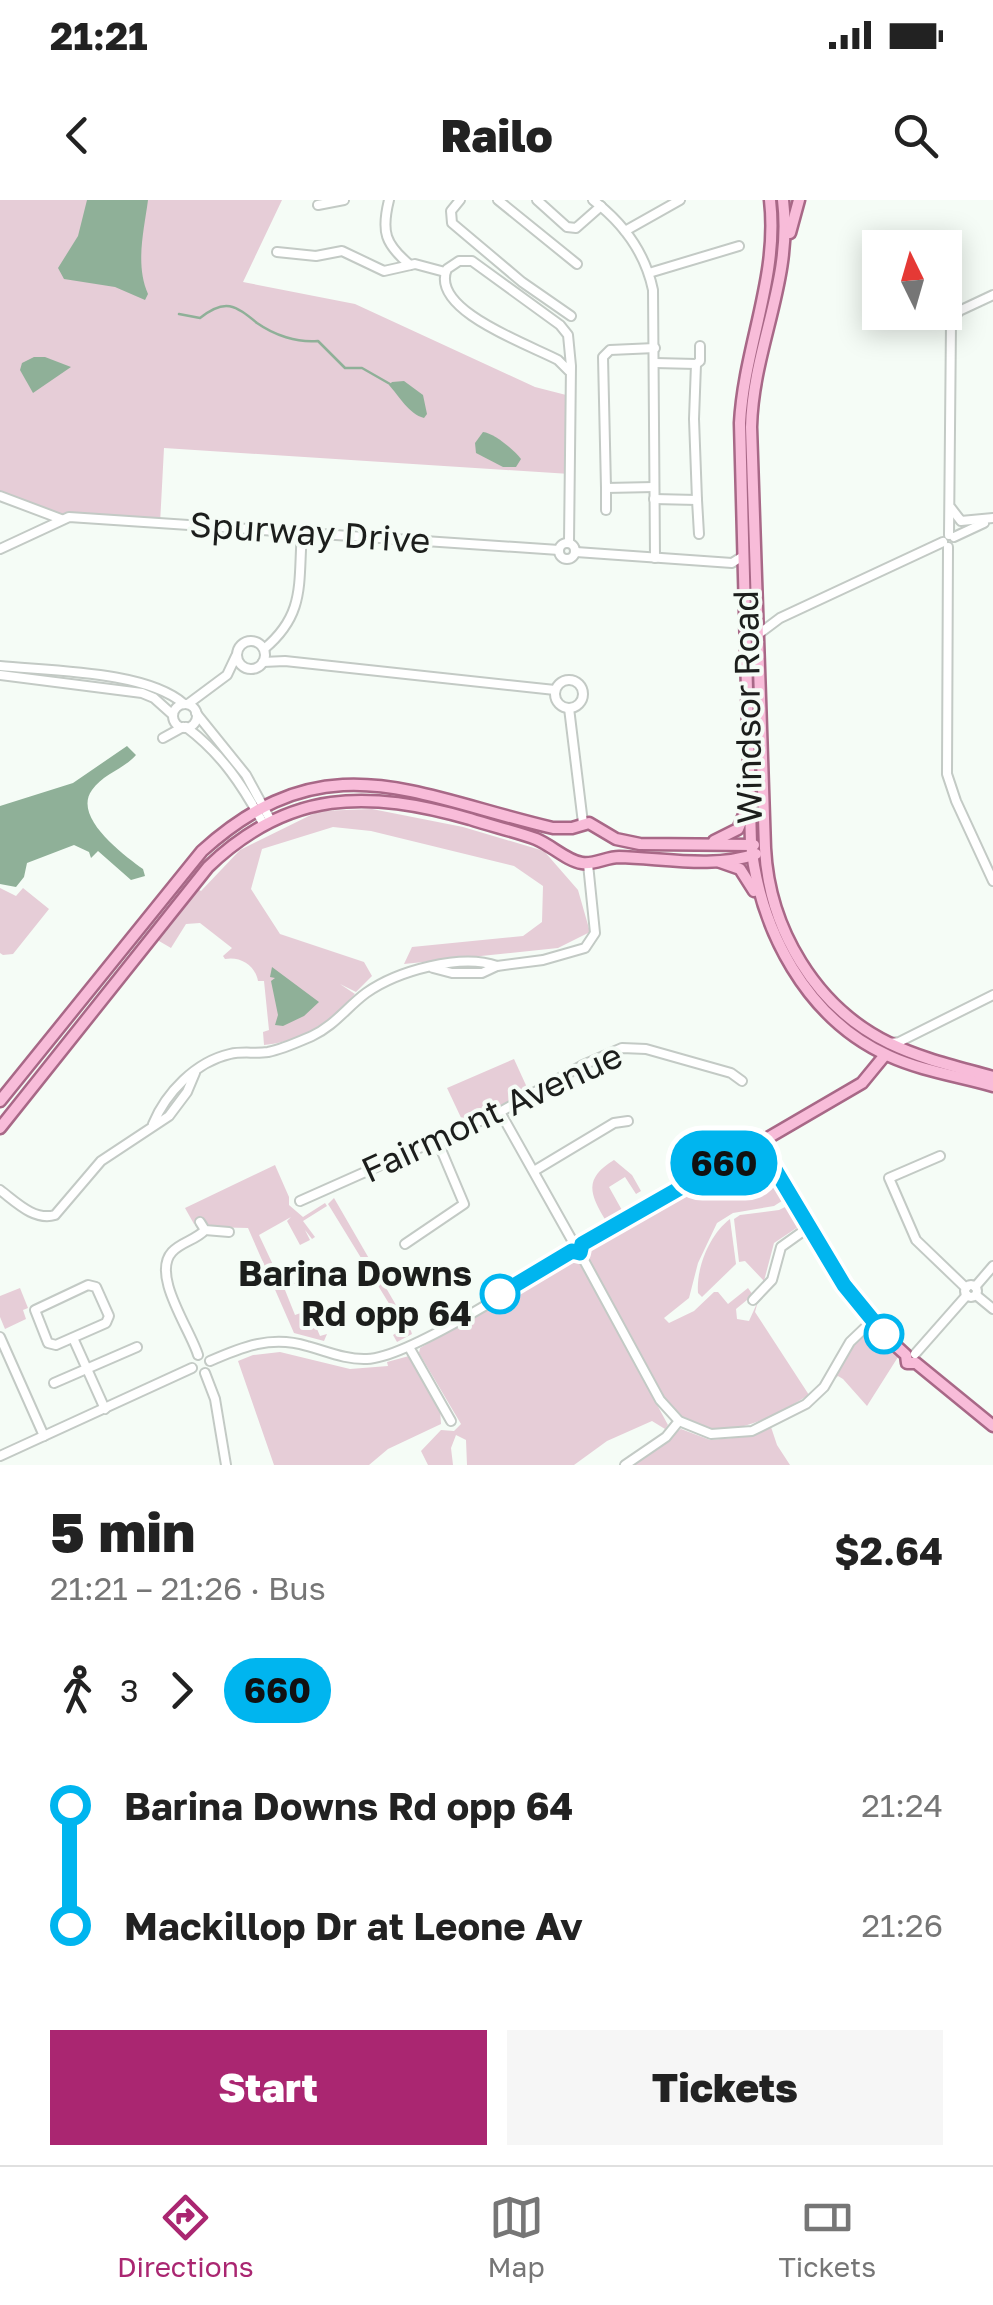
<!DOCTYPE html>
<html lang="en">
<head>
<meta charset="utf-8">
<style>
	:root { --surface:#fff; --page:#f6f6f6; --text:#222; --muted:#767676; --line:#e0e0e0; --accent:#aa2671 }
	body { margin:0; font-family:"Golos Text",sans-serif; background:var(--page); color:var(--text); height:100vh; display:flex; flex-direction:column; font-size:38px; white-space:nowrap }
	* { box-sizing:border-box; margin:0 }
	p { font-size:32px; color:var(--muted) }
	.icon { flex:none; width:55px; height:55px; fill:none; stroke:currentColor; stroke-width:2; stroke-linecap:round; stroke-linejoin:round }
	.map { position:relative; height:1265px; overflow:hidden }
	.side { display:flex; flex-direction:column; background:var(--surface); flex:1 }
	.side>* { flex:none }
	.badge { padding:0 20px; border-radius:32px; font-size:35px; line-height:65px }
	.needle { width:65px; rotate:355deg }
	.tools { position:absolute; left:862px; top:30px; display:grid; gap:20px }
	.tools a { display:grid; place-items:center; width:100px; height:100px; border-radius:0px; background:var(--surface); box-shadow:0 5px 25px #0003; font-size:50px }
	.map>.badge { position:absolute; translate:-50% -50%; box-shadow:0 0 0 5px #fff }
	.legs { display:flex; align-items:center; gap:15px; height:110px; padding:0 50px; font-size:32px }
	.legs p { margin-inline-start:auto }
	.overview { display:flex; align-items:center; justify-content:space-between; height:170px; padding:0 50px }
	h1 { font-size:55px; font-weight:800; line-height:75px }
	.button { display:flex; gap:20px; margin-top:auto; padding:20px 50px }
	.button a { flex:1; height:115px; border-radius:0px; background:var(--accent); color:#fff; font-size:40px; font-weight:800; line-height:115px; text-align:center }
	.button a+a { background:var(--page); color:var(--text) }
	ul { padding:0 50px; list-style:none }
	li { display:flex; align-items:center; gap:35px; height:120px; font-size:38px }
	li i { display:grid; place-items:center; width:15px; height:100%; margin:0 12px; background:currentColor }
	li i::after { content:''; width:25px; height:25px; margin:-12px; border:8px solid; border-radius:50%; background:var(--surface) }
	li p { margin-inline-start:auto }
	li:first-child i { background:linear-gradient(#0000 50%,currentColor 0) }
	li:last-child i { background:linear-gradient(currentColor 50%,#0000 0) }
	.status { display:flex; justify-content:space-between; align-items:center; height:70px; padding:0 50px; background:var(--surface); direction:ltr }
	.status svg { height:28px; fill:currentColor }
	header { display:flex; justify-content:space-between; align-items:center; height:130px; padding:0 50px; background:var(--surface); font-size:45px; font-weight:800 }
	.tab-bar { display:flex; justify-content:space-around; align-items:center; height:140px; border-top:2px solid var(--line); background:var(--surface); font-size:28px; color:var(--muted) }
	.tab-bar a { display:grid; justify-items:center; gap:5px }
	.tab-bar .selected { color:var(--accent) }
	.map>svg:first-child { display:block }
</style>
</head>
<body>
<div class="status"><b>21:21</b><svg viewBox="0 0 49 12"><path d="M0 12V9h3v3zM5 12V6h3v6zM10 12V3h3v9zM15 12V0h3v12zM26 1h20v11H26zM47 4h2v5h-2z"/></svg></div>
<header><svg class="icon" aria-label="back" viewBox="0 0 24 24"><path d="M15 5l-7 7 7 7"/></svg>Railo<svg class="icon" aria-label="search" viewBox="0 0 24 24"><circle cx="10" cy="10" r="6"/><path d="M15 15l6 6"/></svg></header>
<div class="map">
<svg width="993" height="1265" viewBox="0 0 993 1265">
	<rect width="100%" height="100%" fill="#f5fcf6"/>
	<g fill="#e6cdd7">
		<path d="M0,0H282L243,82L355,104L535,187L570,196V274L164,248L160,324C107,318 47,320 0,292Z"/>
		<path d="M372,609L463,627L544,651L578,690L590,732L558,748L404,764L412,747L523,736L542,722L543,686L514,666L371,631L333,627L262,649L251,689L280,734L364,762L372,776L356,792L340,784L355,794C332,821 301,842 264,845L263,832L269,830L264,781H258C255,765 240,756 225,759L223,756L232,748L200,723L186,724L171,748L159,741V734L195,687L201,691L240,650L319,611Z"/>
		<polygon points="0,688 16,696 23,688 49,709 13,754 3,755 0,753"/>
		<polygon points="514,859 530,894 464,924 447,888"/>
		<path d="M752,954L760,956L785,999L774,1006L733,1013L717,1023L698,1063L689,1098L664,1118L669,1123L694,1111L714,1092H718L728,1104L748,1088L753,1095L736,1109L737,1119L749,1121L758,1101L755,1112L809,1195C764,1222 704,1255 664,1199C651,1180 642,1157 632,1137C618,1111 597,1083 588,1055L597,1043Z"/>
		<path d="M614,960L632,975L641,991L636,994L625,977L609,987L623,1012L606,1021C590,994 583,979 614,960Z"/>
		<polygon points="275,965 289,997 289,1005 303,1017 325,1003 327,1006 303,1021 315,1037 312,1039 305,1030 310,1040 300,1045 287,1021 291,1017 259,1035 282,1084 294,1080 284,1087 297,1082 285,1090 295,1115 309,1110 320,1136 327,1134 324,1141 294,1133 248,1028 207,1027 202,1019 194,1024 185,1008"/>
		<polygon points="334,998 411,1131 412,1134 397,1142 393,1135 404,1128 328,1004"/>
		<polygon points="789,1005 798,1027 774,1043 764,1081 745,1061 739,1062 734,1019 740,1015 779,1010"/>
		<path d="M730,1019L736,1064L702,1097L698,1093C696,1067 710,1034 730,1019Z"/>
		<polygon points="576,1060 582,1066 668,1225 665,1229 652,1221 607,1241 574,1265 467,1265 466,1240 456,1235 451,1248 453,1265 428,1265 421,1251 441,1230 454,1231 461,1224 419,1153 420,1148 565,1063"/>
		<polygon points="20,1088 28,1108 23,1110 26,1119 5,1129 0,1117 0,1096"/>
		<path d="M872,1131L898,1157L867,1206L843,1179L838,1176L833,1180C843,1161 853,1140 872,1131Z"/>
		<polygon points="280,1152 350,1169 388,1166 387,1162 409,1156 440,1209 441,1224 388,1249 369,1265 274,1265 238,1161 253,1155"/>
		<polygon points="771,1227 777,1245 790,1265 631,1265 681,1229 710,1240 743,1237"/>
	</g>
	<g fill="#8fb098">
		<path d="M87,0H148C144,31 135,64 148,94L145,100L115,87L64,79L58,68L78,36Z"/>
		<polygon points="34,157 45,157 71,167 33,193 20,170 22,163"/>
		<path d="M404,181L423,195L427,214L424,218C409,214 399,196 389,185L392,182Z"/>
		<path d="M483,232C494,233 514,250 521,259L516,267H503L476,253L475,243Z"/>
		<path d="M127,546L136,555C124,569 103,574 92,590C72,617 124,655 143,669L145,676L131,680L98,651L91,658L89,652L74,645L27,663L24,677L16,687L0,684V606L73,583Z"/>
		<polygon points="272,767 319,802 304,816 283,826 275,825 278,815 271,781 275,778 270,777"/>
	</g>
	<g fill="none" stroke-linecap="round" stroke-linejoin="round">
		<path stroke="#8fb098" stroke-width="2.5" d="M179,114L200,118C225,98 235,105 257,123C274,135 297,143 318,141L345,168H362L390,184"/>
		<g stroke="#c3cac5" stroke-width="12">
			<g id="minor">
				<path d="M389,0C381,32 385,44 410,65"/>
				<polyline points="460,0 451,11 452,23 522,82 571,116"/>
				<polyline points="498,0 577,64"/>
				<polyline points="537,0 567,27 576,28 601,6"/>
				<path d="M593,0C623,23 645,52 653,90L655,358"/>
				<polyline points="318,5 344,0"/>
				<polyline points="625,31 680,0"/>
				<polyline points="277,52 316,56 342,51 384,71 415,64 445,72"/>
				<polyline points="649,73 739,46"/>
				<polyline points="655,163 696,164 700,161 700,146"/>
				<polyline points="654,287 606,288 603,157 610,150 655,148"/>
				<polyline points="0,296 61,319"/>
				<polyline points="654,299 697,300 694,219 696,164"/>
				<polyline points="697,300 699,334"/>
				<polyline points="951,308 961,321 993,318"/>
				<polyline points="606,310 606,288"/>
				<polyline points="949,335 951,123 959,111 993,95"/>
				<polyline points="954,337 984,323"/>
				<path d="M569,342L571,166L568,135L560,125L472,61H459L447,69C429,110 530,145 558,160L569,171"/>
				<circle cx="567" cy="351" r="8"/>
				<polyline points="948,347 947,574 956,601 993,681"/>
				<polyline points="0,349 69,317 559,350"/>
				<polyline points="576,352 732,363 743,356"/>
				<polyline points="760,433 780,418 943,342"/>
				<circle cx="251" cy="455" r="14"/>
				<path d="M264,449C306,414 298,383 302,333"/>
				<polyline points="263,462 285,461 555,490"/>
				<path d="M0,466C50,471 147,471 184,504"/>
				<polyline points="0,475 142,493 154,498 173,515"/>
				<circle cx="569" cy="494" r="14"/>
				<polyline points="188,504 227,475 236,456"/>
				<circle cx="185" cy="516" r="12"/>
				<polyline points="569,508 583,623"/>
				<polyline points="196,513 246,575 271,621"/>
				<path d="M186,527C222,554 243,586 264,625"/>
				<polyline points="163,538 183,527"/>
				<polyline points="433,768 452,773 482,773 497,766 543,760 585,748 595,733 588,664"/>
				<polyline points="890,843 899,842 993,795"/>
				<polyline points="500,912 573,1042"/>
				<path d="M153,924C166,893 195,862 230,854C243,851 255,854 268,852C283,849 298,842 312,836C334,826 347,807 366,793C397,771 461,753 497,766"/>
				<polyline points="940,956 889,978 916,1040 966,1088"/>
				<polyline points="534,971 614,923 628,921"/>
				<path d="M0,990C16,1002 34,1021 55,1015L101,961L169,916L187,892L195,873"/>
				<polyline points="300,1001 500,912 583,865 622,848 646,849 731,873 742,881"/>
				<polyline points="200,1022 205,1030 229,1032"/>
				<polyline points="405,1044 464,1004 437,940"/>
				<polyline points="582,1044 752,947"/>
				<polyline points="580,1053 660,1200 679,1221 711,1234 752,1231 806,1204 824,1187 850,1142 872,1121"/>
				<polygon points="88,1085 96,1087 109,1116 106,1123 56,1145 48,1143 35,1110"/>
				<circle cx="971" cy="1091" r="6"/>
				<polyline points="975,1087 993,1066"/>
				<polyline points="976,1095 993,1109"/>
				<polyline points="753,1100 772,1080 781,1047 809,1027"/>
				<polyline points="0,1137 44,1236"/>
				<polyline points="73,1138 105,1209"/>
				<polyline points="409,1147 451,1221"/>
				<polyline points="915,1154 967,1095"/>
				<path d="M198,1155C190,1129 151,1075 172,1052C181,1042 196,1040 205,1030"/>
				<path d="M210,1161C242,1147 271,1135 307,1146C326,1151 346,1160 367,1159C408,1158 533,1077 571,1051"/>
				<polyline points="205,1173 215,1199 226,1265"/>
				<polyline points="54,1183 137,1147"/>
				<polyline points="0,1256 192,1168"/>
				<polyline points="625,1265 666,1237 679,1221"/>
			</g>
		</g>
		<g stroke="#a86887" stroke-width="15">
			<g id="major">
				<path d="M770,0C779,77 744,147 740,223L751,644C760,729 806,819 889,856C922,871 958,876 993,886"/>
				<path d="M783,0C793,81 753,147 751,227L765,648C769,728 815,807 889,843C922,859 958,867 993,877"/>
				<polyline points="790,33 799,0"/>
				<polyline points="714,641 738,629 746,610"/>
				<polyline points="720,662 740,669 754,691"/>
				<path d="M0,901L202,651C326,539 415,596 553,628H572L589,623L616,639L640,644L754,645"/>
				<path d="M0,928L208,667C289,589 368,590 470,619C491,626 514,631 536,639C551,645 567,661 582,663C594,665 607,657 619,657C662,658 714,669 756,654"/>
				<path d="M763,951C808,1021 842,1100 906,1155L907,1163H916L993,1226"/>
				<polyline points="763,951 752,947 756,937 766,939 862,883 885,855"/>
			</g>
		</g>
		<use href="#minor" stroke="#fff" stroke-width="8"/>
		<use href="#major" stroke="#f8bcd9" stroke-width="10"/>
	</g>
	<g fill="none" stroke-linecap="round" stroke-linejoin="round">
		<g stroke="#fff" stroke-width="22">
			<polyline id="line-1" points="500,1094 572,1051 580,1053 582,1044 752,947 764,951 844,1085 884,1134"/>
		</g>
		<use href="#line-1" stroke="#00b5ef" stroke-width="15"/>
	</g>
	<g fill="#fff" stroke="#00b5ef" stroke-width="5">
		<circle cx="500" cy="1094" r="18"/>
		<circle cx="884" cy="1134" r="18"/>
	</g>
	<g text-anchor="middle" stroke-width="8" stroke-linejoin="round" paint-order="stroke">
		<g font-size="35" fill="#1c1e1c" stroke="#f5fcf6">
			<text transform="translate(310 333) rotate(4)" y="12">Spurway Drive</text>
			<text transform="translate(748 507) rotate(-91)" y="12">Windsor Road</text>
			<text transform="translate(492 913) rotate(-25)" y="12">Fairmont Avenue</text>
		</g>
		<g font-size="35" font-weight="bold" fill="#1c1e1c" stroke="#f5fcf6" text-anchor="end">
			<text x="472" y="1086">Barina Downs<tspan x="472" dy="40">Rd opp 64</tspan></text>
		</g>
	</g>
</svg>
<div class="tools">
<a><svg class="needle" viewBox="-14 -14 28 28"><path d="M0-13l5 13h-10z" fill="#e53935"/><path d="M0 13l5-13h-10z" fill="#767676"/></svg></a>
</div>
<b class="badge" style="left:724px;top:963px;background:#00b5ef;color:#111">660</b>
</div>
<section class="side">
<div class="overview"><div><h1>5 min</h1><p>21:21 – 21:26 · Bus</p></div><b>$2.64</b></div>
<div class="legs"><svg class="icon" aria-label="walk" viewBox="0 0 24 24"><circle cx="13" cy="4" r="2"/><path d="M13 8l-2 6 4 7M11 14l-3 7M7 12l3-4h3l4 4"/></svg>3<svg class="icon" aria-label="forward" viewBox="0 0 24 24"><path d="M9 5l7 7-7 7"/></svg><b class="badge" style="background:#00b5ef;color:#111">660</b></div>
<ul>
<li><i style="color:#00b5ef"></i><b>Barina Downs Rd opp 64</b><p>21:24</p></li>
<li><i style="color:#00b5ef"></i><b>Mackillop Dr at Leone Av</b><p>21:26</p></li>
</ul>
<div class="button"><a>Start</a><a>Tickets</a></div>
</section>
<nav class="tab-bar">
<a class="selected"><svg class="icon" aria-label="directions" viewBox="0 0 24 24"><path d="M12 3l9 9-9 9-9-9zM9 14v-3h6M13 9l2 2-2 2"/></svg>Directions</a>
<a><svg class="icon" aria-label="map" viewBox="0 0 24 24"><path d="M3 6l6-2 6 2 6-2v14l-6 2-6-2-6 2zM9 4v14M15 6v14"/></svg>Map</a>
<a><svg class="icon" aria-label="tickets" viewBox="0 0 24 24"><path d="M3 7h18v10H3zM15 7v10"/></svg>Tickets</a>
</nav>
</body>
</html>
